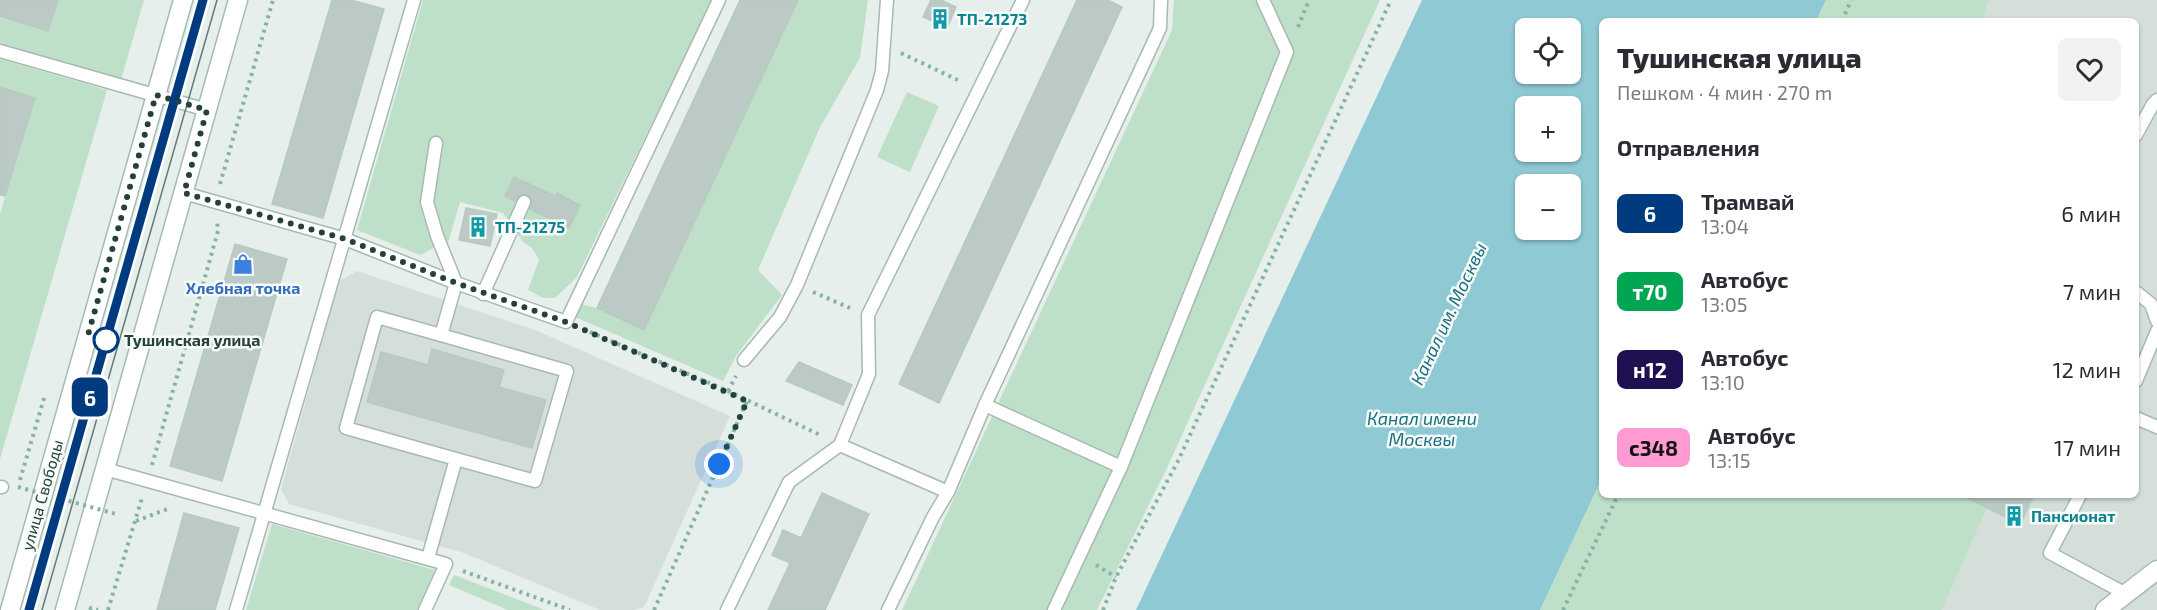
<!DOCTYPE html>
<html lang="ru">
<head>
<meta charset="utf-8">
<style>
	:root { --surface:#fff; --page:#f2f2f3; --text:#2b2b33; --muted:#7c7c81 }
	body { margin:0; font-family:"Exo 2",sans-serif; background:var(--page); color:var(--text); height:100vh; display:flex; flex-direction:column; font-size:22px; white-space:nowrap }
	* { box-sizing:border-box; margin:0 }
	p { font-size:20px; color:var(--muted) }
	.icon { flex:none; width:33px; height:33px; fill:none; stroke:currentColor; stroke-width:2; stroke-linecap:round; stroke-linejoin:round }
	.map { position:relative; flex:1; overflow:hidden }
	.sheet { position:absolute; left:1599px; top:18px; width:540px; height:480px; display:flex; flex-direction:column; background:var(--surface); border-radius:9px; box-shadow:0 2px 4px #0004 }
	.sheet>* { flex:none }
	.badge { padding:0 12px; border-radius:9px; font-size:21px; line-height:39px }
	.buttons { position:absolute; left:1515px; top:18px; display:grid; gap:12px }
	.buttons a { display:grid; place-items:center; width:66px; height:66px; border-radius:9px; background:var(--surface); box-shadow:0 2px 4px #0004; font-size:30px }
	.you { position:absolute; width:30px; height:30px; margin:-15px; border:4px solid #fff; border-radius:50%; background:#1a73e8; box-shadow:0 0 0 9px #1a73e833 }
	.map>.badge { position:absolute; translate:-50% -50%; box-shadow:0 0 0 3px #fff }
	h2 { padding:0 18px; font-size:22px; line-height:54px }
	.round { display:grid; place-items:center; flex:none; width:63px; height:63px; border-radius:9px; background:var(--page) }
	.overview { display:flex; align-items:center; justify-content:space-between; height:102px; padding:0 18px }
	h1 { font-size:28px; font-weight:800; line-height:45px }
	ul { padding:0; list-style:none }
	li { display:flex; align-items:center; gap:18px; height:78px; padding:0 18px }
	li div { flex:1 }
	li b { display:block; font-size:22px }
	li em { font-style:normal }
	li .badge { min-width:66px; font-weight:700; text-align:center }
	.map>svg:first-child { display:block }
</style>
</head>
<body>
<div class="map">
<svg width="2157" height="610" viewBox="0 0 2157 610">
	<rect width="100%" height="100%" fill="#e6efeb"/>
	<g fill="#d4dfda">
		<polygon points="1989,0 2157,0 2157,610 1942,610 1987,508 1975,502 1979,495 2136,495 2136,21 1982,21"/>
		<polygon points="357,271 535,330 730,416 644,607 633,610 600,610 464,553 289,504 281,489 339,281"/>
	</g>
	<g fill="#bfe0c8">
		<polygon points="58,0 144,0 121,80 0,44 0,16 48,31"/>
		<polygon points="423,0 712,0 577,277 555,298 543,298 528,290 539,260 532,248 523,242 503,213 460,202 449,240 420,255 357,230"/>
		<polygon points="798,0 868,0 860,58 820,127 758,270 782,295 736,356 723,381 575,317 581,304 597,308 644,330"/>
		<polygon points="1174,0 1380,0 1167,468 1097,610 902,610 1172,30"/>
		<polygon points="1826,0 1989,0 1982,21 1816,21"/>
		<polygon points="0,59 107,90 0,459 0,214 35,98 0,87"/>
		<polygon points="907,92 939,106 910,172 877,157"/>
		<polygon points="1602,478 1602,495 1979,495 1976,502 1987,508 1942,610 1540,610"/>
		<polygon points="272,524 435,570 417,610 246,610"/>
		<polygon points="454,575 545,610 508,610 449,585"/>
	</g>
	<path fill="#8ec9d4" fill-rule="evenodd" d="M1422,0H1826L1816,21H1602V478L1540,610H1136ZM1526,28H1570V74H1526ZM1526,106H1570V152H1526ZM1526,184H1570V230H1526Z"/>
	<g fill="#bbcac4" stroke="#b8c9c2" stroke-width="1.5">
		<polygon points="0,0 58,0 48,31 0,16"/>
		<polygon points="332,0 351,0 384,9 323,218 272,204"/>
		<polygon points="740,0 798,0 644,330 597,308"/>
		<polygon points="931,0 941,0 956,7 947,28 923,17"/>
		<polygon points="1077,0 1108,0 1122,7 939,403 899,384"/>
		<polygon points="0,87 35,98 5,196 0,195"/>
		<polygon points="514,177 555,196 557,193 580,205 569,228 530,209 532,201 528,195 520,195 515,201 505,196"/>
		<polygon points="466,208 497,214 490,246 459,240"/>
		<polygon points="235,244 287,259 222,481 170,466"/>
		<polygon points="432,349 504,370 499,387 546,400 532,448 367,402 381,352 428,365"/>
		<polygon points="799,362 852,385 843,405 786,381"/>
		<polygon points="822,493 869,514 825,610 768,610 790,563 772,555 778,542 783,530 801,538"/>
		<polygon points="1961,495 2034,495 2020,524"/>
		<polygon points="184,513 239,528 215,610 157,610"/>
	</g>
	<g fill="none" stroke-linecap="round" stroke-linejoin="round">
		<g stroke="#a8b8b2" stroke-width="15">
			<g id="service">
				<polyline points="0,51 207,110"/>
				<polyline points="2136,135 2153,104 2157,100"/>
				<polyline points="184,193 345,239 456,283 566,322 719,0"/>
				<polyline points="2136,292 2151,304 2157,321"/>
				<polyline points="483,294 524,202"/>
				<polyline points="441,335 567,371 535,481 456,459"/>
				<polyline points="744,360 780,317 797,285 877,90 882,71 887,0"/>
				<polyline points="2136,381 2157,331"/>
				<polyline points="985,405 1121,467"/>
				<polyline points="2136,418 2157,427"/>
				<polyline points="840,445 948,492"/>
				<polyline points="105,469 446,564 425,610"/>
				<polyline points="0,487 2,487"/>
				<polyline points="2080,495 2050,553 2126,594"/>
				<polyline points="428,558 456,459 346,428 377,317 441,335 456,283 437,236 427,202 436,143"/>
				<polyline points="236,610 414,0"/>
				<polyline points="727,610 789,482 840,445 869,374 868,315 1023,0"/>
				<polyline points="888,610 933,517 948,492 985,405 1160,28 1161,0"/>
				<polyline points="1054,610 1121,467 1287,52 1263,0"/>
			</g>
		</g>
		<g stroke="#a8b8b2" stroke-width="21">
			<polyline id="minor" points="2105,610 2157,570"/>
		</g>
		<g stroke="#a4bbb3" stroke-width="21">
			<g id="secondary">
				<polyline points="10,610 183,0"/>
				<polyline points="65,610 238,0"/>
			</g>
		</g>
		<g stroke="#86b3a5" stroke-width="4" stroke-dasharray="3 4.5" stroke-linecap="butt">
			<polyline points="1842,21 1851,0"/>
			<polyline points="1298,27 1309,0"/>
			<polyline points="901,53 962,82"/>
			<polyline points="220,184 273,0"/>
			<polyline points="813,292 850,308"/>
			<polyline points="583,329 728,391 820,435"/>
			<polyline points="728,391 736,376"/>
			<polyline points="152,465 218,231 217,220"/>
			<polyline points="20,480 45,395"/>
			<polyline points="136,521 170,508"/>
			<polyline points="1096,565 1116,577"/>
			<polyline points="463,571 570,610"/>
			<polyline points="90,610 91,608 98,610"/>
			<polyline points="108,610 142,498"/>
			<polyline points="654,610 747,401"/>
			<polyline points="1103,610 1116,577 1178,461 1391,0"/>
			<polyline points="1563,610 1618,495"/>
		</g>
		<use href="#service" stroke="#fff" stroke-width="12"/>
		<use href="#minor" stroke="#fff" stroke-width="18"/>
		<use href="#secondary" stroke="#fff" stroke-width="18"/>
		<g stroke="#5f7d75" stroke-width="1.5">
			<polyline points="29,610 203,0"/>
			<polyline points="42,610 217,0"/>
		</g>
		<polyline stroke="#86b3a5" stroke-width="4" stroke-dasharray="3 4.5" stroke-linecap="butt" points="18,487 116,514"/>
	</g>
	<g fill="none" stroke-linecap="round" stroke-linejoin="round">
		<g stroke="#fff" stroke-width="14">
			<polyline id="line" points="29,610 203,0"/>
		</g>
		<use href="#line" stroke="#003b80" stroke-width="9"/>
		<polyline stroke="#24423a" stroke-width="6" stroke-dasharray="0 10.8" points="106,340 88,335 156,95 207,110 184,193 345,239 456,283 566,322 747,401 719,464"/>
	</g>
	<defs>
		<g id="building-bare" transform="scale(1.62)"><path d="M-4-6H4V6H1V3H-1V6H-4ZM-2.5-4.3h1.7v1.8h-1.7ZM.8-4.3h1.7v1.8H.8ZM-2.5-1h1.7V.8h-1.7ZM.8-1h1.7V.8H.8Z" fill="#0f9aa8" stroke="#f7fbf9" stroke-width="2.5" paint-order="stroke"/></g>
		<g id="shop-bare" transform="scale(1.62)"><path d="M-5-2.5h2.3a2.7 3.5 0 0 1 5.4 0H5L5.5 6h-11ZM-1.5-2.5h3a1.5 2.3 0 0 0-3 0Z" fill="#3f7fe0" stroke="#f7fbf9" stroke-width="2.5" paint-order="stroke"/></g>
	</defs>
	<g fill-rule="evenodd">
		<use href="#building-bare" x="940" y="19"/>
		<use href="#building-bare" x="478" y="227"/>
		<use href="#shop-bare" x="243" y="264"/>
		<use href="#building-bare" x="2014" y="516"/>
	</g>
	<circle fill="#fff" stroke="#003b80" stroke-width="3" cx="106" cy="340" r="12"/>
	<g text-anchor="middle" stroke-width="5" stroke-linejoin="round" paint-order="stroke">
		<g font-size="16" font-weight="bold" fill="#0d838f" stroke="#f7fbf9" text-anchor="start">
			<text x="957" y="25">ТП-21273</text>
			<text x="495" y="233">ТП-21275</text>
			<text x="2031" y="522">Пансионат</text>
		</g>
		<g font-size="16" font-weight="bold" fill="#366cbe" stroke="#f7fbf9">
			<text x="243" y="294">Хлебная точка</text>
		</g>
		<g font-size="16" font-weight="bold" fill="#24423a" stroke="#f7fbf9" text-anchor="start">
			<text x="124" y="346">Тушинская улица</text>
		</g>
		<g font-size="16" fill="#24423a" stroke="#f7fbf9">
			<text transform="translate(42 495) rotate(-74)" y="6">улица Свободы</text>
		</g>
		<g font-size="18" font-style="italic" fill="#1c6f80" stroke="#f7fbf9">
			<text transform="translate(1449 314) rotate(-65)" y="6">Канал им. Москвы</text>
			<text x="1422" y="425">Канал имени<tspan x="1422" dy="21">Москвы</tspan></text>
		</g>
	</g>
</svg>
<div class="buttons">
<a><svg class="icon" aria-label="locate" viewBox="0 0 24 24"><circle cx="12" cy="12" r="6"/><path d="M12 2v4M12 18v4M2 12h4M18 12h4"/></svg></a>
<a>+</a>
<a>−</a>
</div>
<div class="you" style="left:719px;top:464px"></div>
<b class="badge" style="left:90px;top:397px;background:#003b80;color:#fff">6</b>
<section class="sheet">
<div class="overview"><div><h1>Тушинская улица</h1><p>Пешком · 4 мин · 270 m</p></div><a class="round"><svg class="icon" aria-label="heart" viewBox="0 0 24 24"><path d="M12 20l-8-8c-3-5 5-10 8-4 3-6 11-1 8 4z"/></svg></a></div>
<h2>Отправления</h2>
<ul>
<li><span class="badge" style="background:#003b80;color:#fff">6</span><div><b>Трамвай</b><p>13:04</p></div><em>6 мин</em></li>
<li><span class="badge" style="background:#00a651;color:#fff">т70</span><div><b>Автобус</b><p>13:05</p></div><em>7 мин</em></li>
<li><span class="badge" style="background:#1f1051;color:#fff">н12</span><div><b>Автобус</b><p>13:10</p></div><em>12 мин</em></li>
<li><span class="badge" style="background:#ff9ad2;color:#111">с348</span><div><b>Автобус</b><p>13:15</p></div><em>17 мин</em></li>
</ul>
</section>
</div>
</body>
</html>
